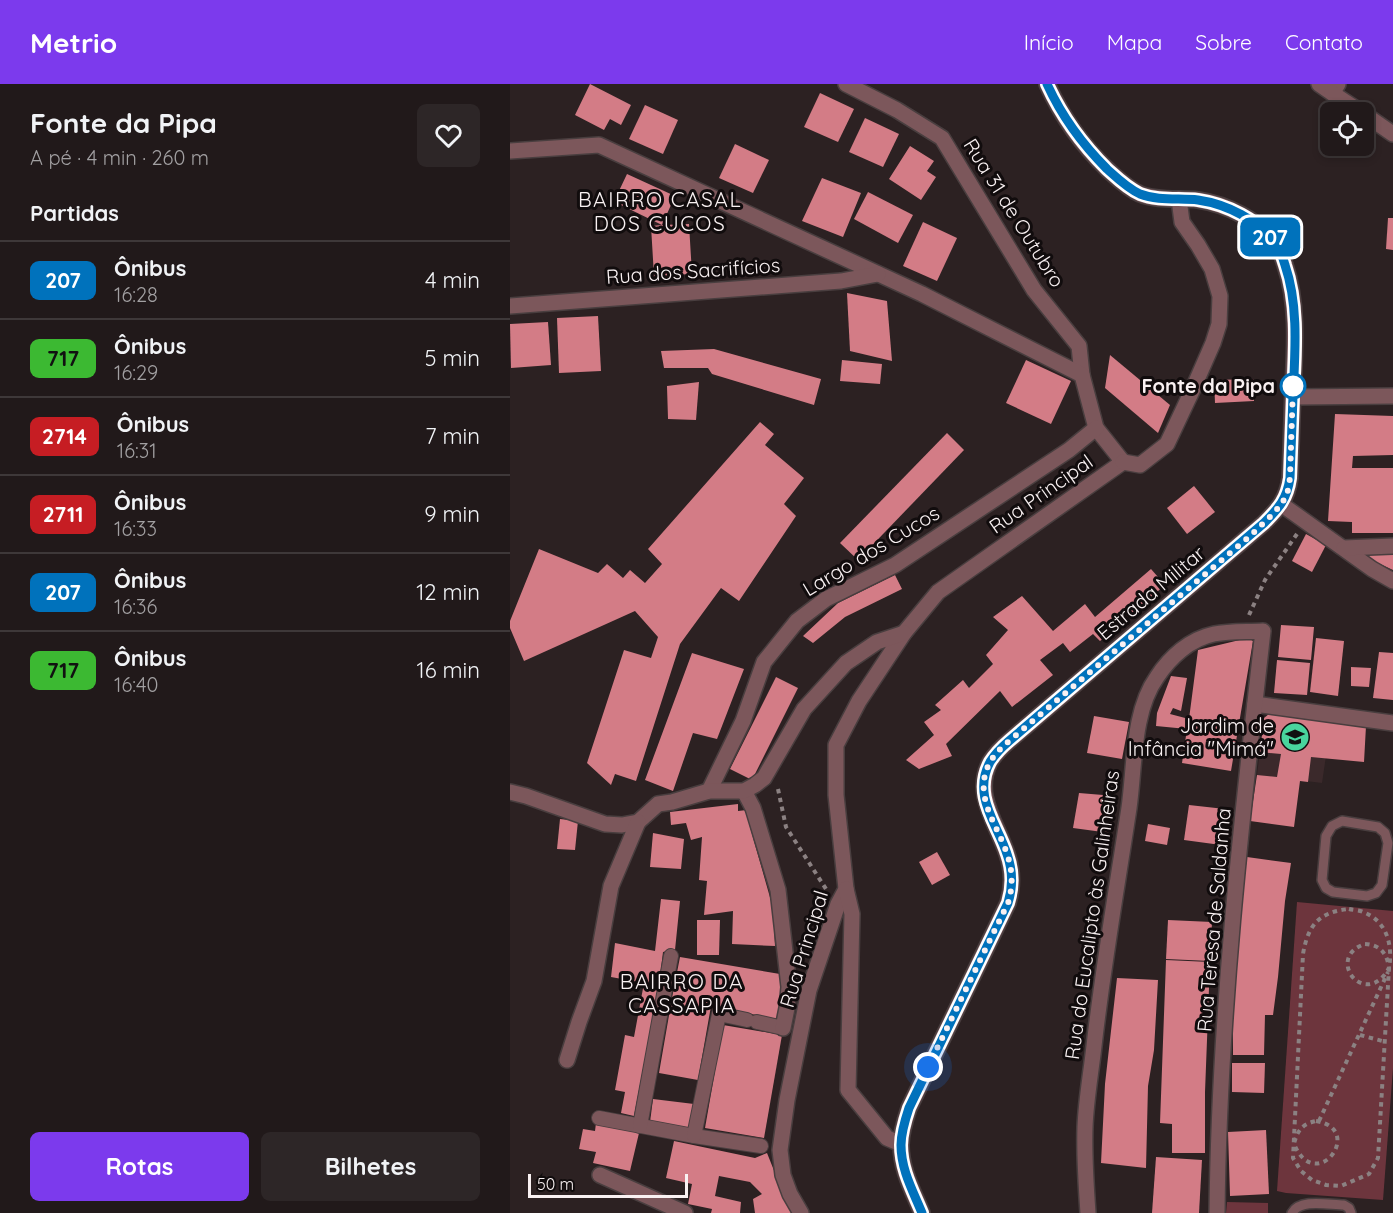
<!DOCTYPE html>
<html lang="pt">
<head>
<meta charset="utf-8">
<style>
	:root { --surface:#21191a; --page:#2d2627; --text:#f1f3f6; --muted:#a2a0a2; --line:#3e3839; --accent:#7c3aed }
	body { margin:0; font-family:Quicksand,sans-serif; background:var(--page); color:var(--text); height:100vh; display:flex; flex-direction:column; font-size:22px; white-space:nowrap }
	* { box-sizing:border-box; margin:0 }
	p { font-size:20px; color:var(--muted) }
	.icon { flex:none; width:33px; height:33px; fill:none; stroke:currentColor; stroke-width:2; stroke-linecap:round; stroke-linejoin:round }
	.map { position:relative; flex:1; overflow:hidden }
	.details { display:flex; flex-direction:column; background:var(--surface); width:510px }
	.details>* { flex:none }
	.badge { padding:0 12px; border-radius:9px; font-size:21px; line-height:39px }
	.fabs { position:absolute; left:810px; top:18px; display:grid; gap:12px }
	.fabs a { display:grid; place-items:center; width:54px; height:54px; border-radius:9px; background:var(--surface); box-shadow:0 3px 9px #0003,0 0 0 2px var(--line); font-size:30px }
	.scale { position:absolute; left:18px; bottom:15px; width:160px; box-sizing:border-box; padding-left:6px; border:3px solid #f9f1f2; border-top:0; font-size:16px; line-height:21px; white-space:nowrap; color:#f9f1f2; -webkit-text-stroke:4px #110c0d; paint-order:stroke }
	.you { position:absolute; width:30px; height:30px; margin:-15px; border:4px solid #fff; border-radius:50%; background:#1a73e8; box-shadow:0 0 0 9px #1a73e833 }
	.map>.badge { position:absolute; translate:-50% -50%; box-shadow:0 0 0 3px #fff }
	h2 { padding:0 30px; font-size:22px; line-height:54px }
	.round { display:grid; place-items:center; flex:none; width:63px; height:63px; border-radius:9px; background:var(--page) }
	.overview { display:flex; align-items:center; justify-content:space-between; height:102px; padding:0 30px }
	h1 { font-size:28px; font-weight:800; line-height:45px }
	.button { display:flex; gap:12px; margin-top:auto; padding:12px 30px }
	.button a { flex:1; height:69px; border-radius:9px; background:var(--accent); color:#fff; font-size:24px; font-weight:800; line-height:69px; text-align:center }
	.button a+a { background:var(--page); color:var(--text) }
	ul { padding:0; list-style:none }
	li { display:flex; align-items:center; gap:18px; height:78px; padding:0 30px; border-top:2px solid var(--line) }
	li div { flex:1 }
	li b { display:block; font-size:22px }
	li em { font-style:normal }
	li .badge { min-width:66px; font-weight:700; text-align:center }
	header { display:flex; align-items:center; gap:36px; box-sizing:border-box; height:84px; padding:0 30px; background:var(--accent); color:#fff }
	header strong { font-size:28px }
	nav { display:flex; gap:33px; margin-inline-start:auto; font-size:21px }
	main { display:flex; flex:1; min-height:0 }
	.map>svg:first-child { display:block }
</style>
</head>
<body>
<header>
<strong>Metrio</strong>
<nav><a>Início</a><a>Mapa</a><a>Sobre</a><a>Contato</a></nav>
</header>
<main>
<section class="details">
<div class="overview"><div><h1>Fonte da Pipa</h1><p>A pé · 4 min · 260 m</p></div><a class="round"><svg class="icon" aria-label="heart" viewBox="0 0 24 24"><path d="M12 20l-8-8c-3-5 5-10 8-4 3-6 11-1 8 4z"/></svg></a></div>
<h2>Partidas</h2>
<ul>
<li><span class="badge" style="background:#0072bc;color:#fff">207</span><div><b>Ônibus</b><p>16:28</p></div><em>4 min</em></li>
<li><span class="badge" style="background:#3cb932;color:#111">717</span><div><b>Ônibus</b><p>16:29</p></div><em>5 min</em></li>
<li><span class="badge" style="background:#c61d23;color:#fff">2714</span><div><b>Ônibus</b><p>16:31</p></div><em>7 min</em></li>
<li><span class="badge" style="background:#c61d23;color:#fff">2711</span><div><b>Ônibus</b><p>16:33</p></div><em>9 min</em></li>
<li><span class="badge" style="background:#0072bc;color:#fff">207</span><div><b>Ônibus</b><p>16:36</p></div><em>12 min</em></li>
<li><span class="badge" style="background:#3cb932;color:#111">717</span><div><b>Ônibus</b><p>16:40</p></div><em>16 min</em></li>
</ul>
<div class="button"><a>Rotas</a><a>Bilhetes</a></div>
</section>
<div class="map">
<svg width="883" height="1129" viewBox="0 0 883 1129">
	<rect width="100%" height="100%" fill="#2c2122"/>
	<polygon fill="#3b292b" points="759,630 821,638 812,699 747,691 754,634"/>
	<g fill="#6d353d">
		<polygon points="787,818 883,827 883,984 873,1116 776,1109 767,1107"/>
		<polygon points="717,1118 758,1119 758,1129 716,1129"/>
	</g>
	<g fill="#d37c86">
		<polygon points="80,0 121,21 111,41 100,35 94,46 65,31"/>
		<polygon points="310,9 344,25 328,58 294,43"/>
		<polygon points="135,21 168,36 153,70 119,55"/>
		<polygon points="355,34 389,50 373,83 339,68"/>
		<polygon points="225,60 259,76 243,109 209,94"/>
		<polygon points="400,62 424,77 417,87 426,93 411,116 379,95"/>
		<polygon points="117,90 165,112 152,141 179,140 182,190 144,192 141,142 152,141 111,121 115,112 108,109"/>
		<polygon points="312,94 351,109 333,153 292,137"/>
		<polygon points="358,108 403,131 388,159 344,135"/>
		<polygon points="878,134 883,134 883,166 876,165"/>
		<polygon points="413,138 447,154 427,197 393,182"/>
		<polygon points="337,209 377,217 382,277 340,267"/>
		<polygon points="88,232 91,287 49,289 47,234"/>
		<polygon points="38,238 41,281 1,284 0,240"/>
		<polygon points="204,265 311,295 304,321 202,290 198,284 154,284 151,267"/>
		<polygon points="600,271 660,321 648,349 595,304"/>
		<polygon points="332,276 372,280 370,300 330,297"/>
		<polygon points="516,276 561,297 541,340 496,319"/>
		<polygon points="744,295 744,317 705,319 704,296"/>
		<polygon points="189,298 186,336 158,335 157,302"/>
		<polygon points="825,330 883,332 883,371 843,372 842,384 883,384 883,449 842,449 842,438 818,437"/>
		<polygon points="250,338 264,350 255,361 294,394 274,420 286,432 229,517 211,504 170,560 126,697 105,690 101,701 77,679 114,566 141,574 148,553 125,527 14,577 0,544 0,537 29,465 88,489 97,480 113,494 120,486 135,499 152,480 138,465"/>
		<polygon points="437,349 454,366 348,476 330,459"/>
		<polygon points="684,402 705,428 677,450 657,424"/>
		<polygon points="796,450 816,461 802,488 782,477"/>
		<polygon points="883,467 883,486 857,474 861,469"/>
		<polygon points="641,485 655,501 590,557 583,550 560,568 553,559 530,576 543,591 502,623 490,607 436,660 442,672 409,685 396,676 424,651 414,638 431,626 425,621 453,596 459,604 483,580 476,571 498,546 483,533 512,512 543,547 575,520 585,533"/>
		<polygon points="385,491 392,505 335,533 303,559 293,552 328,519"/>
		<polygon points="771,541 804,543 801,576 768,573"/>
		<polygon points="738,554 743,557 721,687 672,679 677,645 646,642 647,629 661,592 677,594 671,627 663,624 660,630 679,635 688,566"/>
		<polygon points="806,554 834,557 828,612 800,608"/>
		<polygon points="869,568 883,569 883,616 863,614"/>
		<polygon points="182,569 234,585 207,655 183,649 163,707 135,696"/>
		<polygon points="767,576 800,579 797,611 764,609"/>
		<polygon points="841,583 861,584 859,603 841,602"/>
		<polygon points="266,593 288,604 242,696 220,685"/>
		<polygon points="759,630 856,642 854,678 801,673 798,698 790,697 784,743 740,737 747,691 767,693 771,670 750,668 754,634"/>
		<polygon points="584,632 619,638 612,675 577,669"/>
		<polygon points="569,709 605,712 600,749 563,744"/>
		<polygon points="228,720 228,727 237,726 240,743 263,824 265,862 222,860 223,827 194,831 197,797 189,796 192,753 181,756 176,739 161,741 160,728"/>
		<polygon points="679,721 715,725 711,761 674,756"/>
		<polygon points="50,735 68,737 65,766 47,765"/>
		<polygon points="638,740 660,744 657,761 635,757"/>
		<polygon points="143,749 174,755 171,785 140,783"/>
		<polygon points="427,768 440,791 422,801 409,778"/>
		<polygon points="737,773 781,779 775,817 768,893 763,931 755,931 754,971 723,971 723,890"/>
		<polygon points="151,815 170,817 165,866 153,868 149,901 124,1032 111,1029 115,1008 105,1006 115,951 124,953 134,899 101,893 105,859 145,867"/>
		<polygon points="187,836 210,836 209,871 187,871"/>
		<polygon points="658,836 702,838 700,877 656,875"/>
		<polygon points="170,873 270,890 272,912 267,935 201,922 188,996 149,989 162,914"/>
		<polygon points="656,876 700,878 695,1008 695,1069 662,1069 662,1040 650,1039"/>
		<polygon points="607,894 648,896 644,966 638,1002 636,1084 591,1079 595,1000"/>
		<polygon points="213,941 272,951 254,1054 195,1044"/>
		<polygon points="722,979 755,979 754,1009 722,1008"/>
		<polygon points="143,1015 184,1020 181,1044 140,1038"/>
		<polygon points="86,1039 129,1049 120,1087 83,1079 86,1068 69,1065 73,1045 85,1047"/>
		<polygon points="756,1046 759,1110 720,1112 718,1048"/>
		<polygon points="164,1057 245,1074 257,1069 281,1129 245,1129 243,1115 252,1110 240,1098 209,1092 205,1112 231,1118 230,1129 201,1129 202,1125 178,1120 182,1100 156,1094"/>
		<polygon points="646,1073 692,1076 689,1129 642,1129"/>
	</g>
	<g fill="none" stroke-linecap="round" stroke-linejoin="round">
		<g stroke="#493e3f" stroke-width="12">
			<g id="service">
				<polygon points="832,737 868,743 875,749 878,759 872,801 866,809 857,812 823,808 816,804 812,796 816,752 822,742"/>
				<path d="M782,1129C790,1114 819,1121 834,1121L839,1124L841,1129"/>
			</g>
		</g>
		<g stroke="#493e3f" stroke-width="16">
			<g id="pedestrian">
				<polyline points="247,938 273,944"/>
				<polyline points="89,1034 184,1052 251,1062"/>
				<polyline points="130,1042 161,872"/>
				<polyline points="184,1052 209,930 237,936"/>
			</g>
		</g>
		<g stroke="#493e3f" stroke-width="18">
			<g id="minor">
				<polyline points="336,0 387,26 432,54 524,206 569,262 572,291"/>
				<polyline points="809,0 822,9 828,0"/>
				<polyline points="822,9 851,28"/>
				<polyline points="854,30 883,50"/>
				<polyline points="0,67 89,61 412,210 572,291 586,344 613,378 428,508 394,549 349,617 326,661 326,711 336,805 328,820 299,906 277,1016 270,1066 273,1091 280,1110 291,1129"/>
				<polyline points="0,222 331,197 368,190"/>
				<polyline points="783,313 883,312"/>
				<polyline points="613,378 630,381 657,360 682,307 703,259 709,240 710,212 702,185 688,161 672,138 669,115"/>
				<polyline points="771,420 862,485 883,497"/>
				<polyline points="834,464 883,462"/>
				<polyline points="745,620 883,639"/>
				<polyline points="199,707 233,637 254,578 287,537 316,515 385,481 559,366 586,344"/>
				<polyline points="234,707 243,724 268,806 279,903 277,924 273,944"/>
				<polyline points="0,708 16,712 95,740 112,741 128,738 148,720 162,718 199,707 234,707 245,701 254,694 294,625 336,579 367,558 394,549"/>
				<polyline points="336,805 342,830 338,1006 377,1054 391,1060"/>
				<polyline points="57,976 69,938 84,897 101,802 128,738"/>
				<polyline points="90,1091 175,1129"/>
				<path d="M578,1129C576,1101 574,1072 575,1043C576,1016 581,989 584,962C593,882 607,803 619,724C625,683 622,628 647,593C660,573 680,555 704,550C720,547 737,548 753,547C731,740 709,934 707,1129"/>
			</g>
		</g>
		<g stroke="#493e3f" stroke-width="18">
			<path id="tertiary" d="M412,1129C403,1107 391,1086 391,1061C391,1049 395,1036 399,1024L498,819C503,802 503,787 497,770C487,739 463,711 480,678C485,670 492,663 499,657L754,439C769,424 777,415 780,394C781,363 782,333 783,303C785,262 788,219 775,181C773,174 770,166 766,160C749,136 716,120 688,116C669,114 647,117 630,110C617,104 607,94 597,85C571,60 552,33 537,0"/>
		</g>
		<g stroke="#8b8182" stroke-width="4" stroke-dasharray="4.5 4.5" stroke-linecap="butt">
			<polyline points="739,531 755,496 787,450"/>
			<polyline points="268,705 276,743 316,805"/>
			<path d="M839,825C843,826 849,826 853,828C877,837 883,861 879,884L868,1074L859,1090L831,1102L816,1101L802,1096L791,1087L783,1074L793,870C798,841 809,828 839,825Z"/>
			<path d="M855,860C871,861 877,870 879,884C855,927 814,873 855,860Z"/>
			<polyline points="850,951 876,958"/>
			<path d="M806,1037C856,1045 806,1112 784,1060C787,1047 792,1040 806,1037Z"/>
			<polyline points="809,1037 878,888"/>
		</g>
		<use href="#service" stroke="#7c575b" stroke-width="9"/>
		<use href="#pedestrian" stroke="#7c575b" stroke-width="14"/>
		<use href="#minor" stroke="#7c575b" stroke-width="15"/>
		<use href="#tertiary" stroke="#7c575b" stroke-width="15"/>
	</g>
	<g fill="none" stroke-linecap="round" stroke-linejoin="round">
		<g stroke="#fff" stroke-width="14">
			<path id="line" d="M412,1129C403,1107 391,1086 391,1061C391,1049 395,1036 399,1024L498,819C503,803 503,787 497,770C487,739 462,712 480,678C485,670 492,663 499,657L754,439C769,424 777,415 780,394C781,366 782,339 783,312C785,268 789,222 775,181C773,174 770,166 766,160C749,136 716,120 688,116C669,114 648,117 630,110C617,104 607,94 597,85C572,60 552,33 537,0"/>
		</g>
		<use href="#line" stroke="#0072bc" stroke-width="9"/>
		<path stroke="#f9f1f2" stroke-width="6" stroke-dasharray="0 10.8" d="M418,983L498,819C503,803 503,787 497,770C487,739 462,712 480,678C485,670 492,663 499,657L740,452L765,428L776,413L778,406L780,394L783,302"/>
	</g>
	<defs>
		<g id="school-disc" transform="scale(1.5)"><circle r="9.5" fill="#49d49d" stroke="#110c0d"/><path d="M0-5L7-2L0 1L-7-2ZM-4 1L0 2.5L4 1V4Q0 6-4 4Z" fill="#111"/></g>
	</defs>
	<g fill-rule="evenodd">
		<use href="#school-disc" x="785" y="653"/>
	</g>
	<circle fill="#fff" stroke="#0072bc" stroke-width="3" cx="783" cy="302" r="12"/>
	<g text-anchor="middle" stroke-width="6" stroke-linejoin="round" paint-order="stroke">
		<g font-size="20" fill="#f9f1f2" stroke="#110c0d">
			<text transform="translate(504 129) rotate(58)" y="7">Rua 31 de Outubro</text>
			<text transform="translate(183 187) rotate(-4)" y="7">Rua dos Sacrifícios</text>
			<text transform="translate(531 410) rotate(-35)" y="7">Rua Principal</text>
			<text transform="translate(361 467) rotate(-31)" y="7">Largo dos Cucos</text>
			<text transform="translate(641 509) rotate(-40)" y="7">Estrada Militar</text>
			<text transform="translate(582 831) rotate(-82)" y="7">Rua do Eucalipto às Galinheiras</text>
			<text transform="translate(704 836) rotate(-85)" y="7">Rua Teresa de Saldanha</text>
			<text transform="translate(294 865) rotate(-73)" y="7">Rua Principal</text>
		</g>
		<g font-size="20" font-weight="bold" fill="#f9f1f2" stroke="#110c0d" text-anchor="end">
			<text x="765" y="309">Fonte da Pipa</text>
		</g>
		<g font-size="20" fill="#f9f1f2" stroke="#110c0d" text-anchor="end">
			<text x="764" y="649">Jardim de<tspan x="764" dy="23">Infância "Mimá"</tspan></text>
		</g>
		<g font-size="21" letter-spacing="1.5" fill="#f9f1f2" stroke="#110c0d">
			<text x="150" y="123">BAIRRO CASAL<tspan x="150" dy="24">DOS CUCOS</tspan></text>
			<text x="172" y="905">BAIRRO DA<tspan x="172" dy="24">CASSAPIA</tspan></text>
		</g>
	</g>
</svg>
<div class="fabs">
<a><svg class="icon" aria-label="locate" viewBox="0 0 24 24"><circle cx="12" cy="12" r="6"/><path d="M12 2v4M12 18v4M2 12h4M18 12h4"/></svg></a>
</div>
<div class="scale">50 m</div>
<div class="you" style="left:418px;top:983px"></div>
<b class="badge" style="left:760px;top:153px;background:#0072bc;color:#fff">207</b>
</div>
</main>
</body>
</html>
